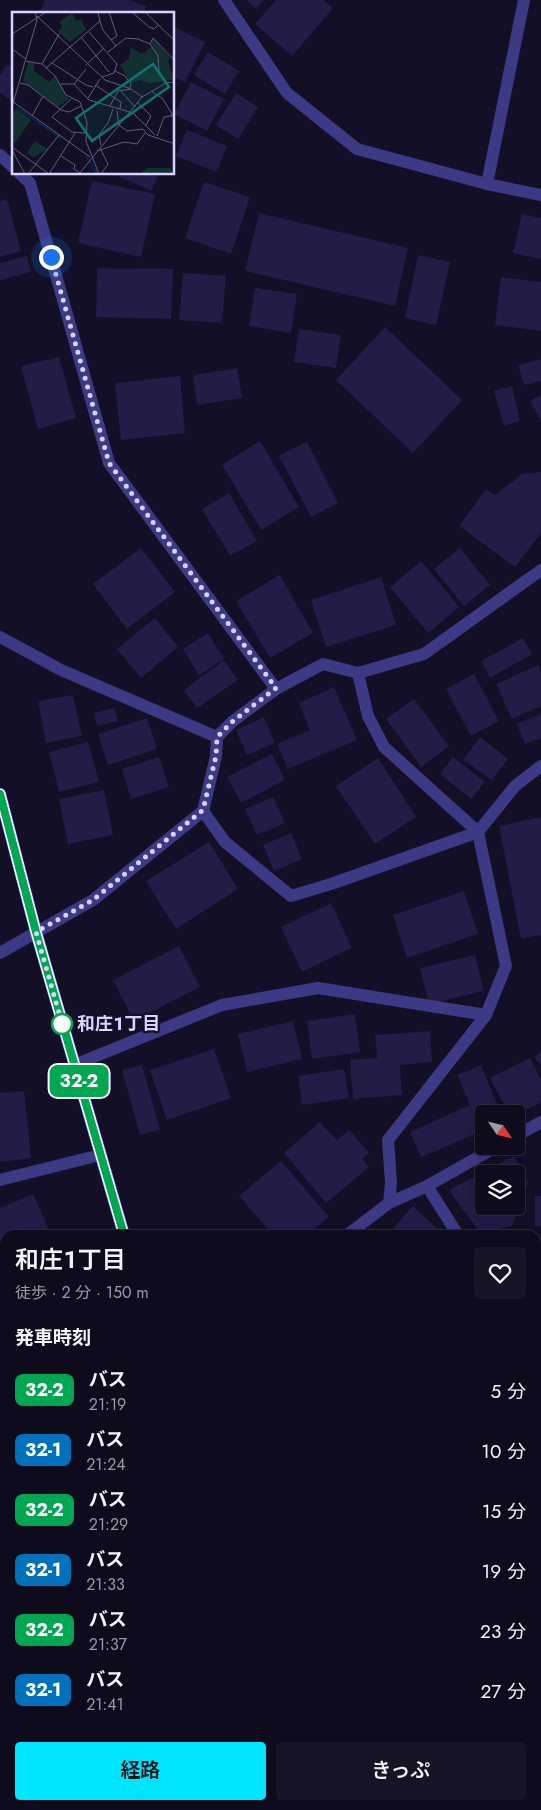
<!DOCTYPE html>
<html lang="ja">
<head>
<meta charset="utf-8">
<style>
	:root { --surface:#0e0b1c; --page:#171425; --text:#f1f3f6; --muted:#9b9ba3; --line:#2e2b3b; --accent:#00e5ff }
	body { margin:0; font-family:Jost,"Noto Sans JP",sans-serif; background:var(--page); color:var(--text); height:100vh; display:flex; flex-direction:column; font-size:19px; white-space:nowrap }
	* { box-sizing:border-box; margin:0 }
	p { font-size:16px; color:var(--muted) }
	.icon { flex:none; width:28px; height:28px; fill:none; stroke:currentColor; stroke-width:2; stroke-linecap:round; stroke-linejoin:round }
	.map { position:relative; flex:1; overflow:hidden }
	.side { position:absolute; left:0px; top:1230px; width:541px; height:580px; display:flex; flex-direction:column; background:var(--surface); border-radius:15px 15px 0 0; box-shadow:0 2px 12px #0003,0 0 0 1px var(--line) }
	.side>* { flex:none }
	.badge { padding:0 10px; border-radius:8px; font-size:18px; line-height:32px }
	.needle { width:32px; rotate:125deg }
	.controls { position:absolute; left:475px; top:1105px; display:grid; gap:10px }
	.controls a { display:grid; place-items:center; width:50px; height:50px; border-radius:5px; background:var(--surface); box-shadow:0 2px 12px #0003,0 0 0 1px var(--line); font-size:25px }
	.you { position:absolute; width:25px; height:25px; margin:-12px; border:4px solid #fff; border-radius:50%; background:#1a73e8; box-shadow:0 0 0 8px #1a73e833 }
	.map>.badge { position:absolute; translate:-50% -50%; box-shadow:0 0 0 2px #fff }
	h2 { padding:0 15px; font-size:19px; line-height:45px }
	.round { display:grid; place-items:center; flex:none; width:52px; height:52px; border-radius:5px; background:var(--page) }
	.head { display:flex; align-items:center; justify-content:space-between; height:85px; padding:0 15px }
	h1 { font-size:24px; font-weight:600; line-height:38px }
	.action { display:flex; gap:10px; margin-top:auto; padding:10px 15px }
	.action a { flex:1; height:58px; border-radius:5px; background:var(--accent); color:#111; font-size:20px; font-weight:600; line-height:58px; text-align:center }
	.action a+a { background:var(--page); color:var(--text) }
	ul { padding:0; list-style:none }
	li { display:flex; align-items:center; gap:15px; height:60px; padding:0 15px }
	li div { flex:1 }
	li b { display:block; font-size:19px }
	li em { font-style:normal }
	li .badge { min-width:55px; font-weight:700; text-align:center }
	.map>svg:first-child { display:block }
</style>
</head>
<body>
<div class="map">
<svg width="541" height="1810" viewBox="0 0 541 1810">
	<rect width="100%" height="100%" fill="#130f26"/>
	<polygon fill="#12302f" points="536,1257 541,1257 541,1810 156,1810 157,1805 536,1805"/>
	<g fill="#241b47" fill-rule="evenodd">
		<polygon points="45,0 130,0 146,7 143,14 39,14"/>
		<polygon points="246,0 264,0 256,9"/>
		<polygon points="276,0 323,0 333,8 292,56 255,24"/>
		<polygon points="174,27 205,42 185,82 174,77"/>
		<polygon points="208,52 239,71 225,94 194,75"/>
		<polygon points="7,64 14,68 14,102 0,93 0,75"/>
		<polygon points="191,82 224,99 207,131 174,114"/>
		<polygon points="236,93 258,107 238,139 216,125"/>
		<polygon points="187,130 227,146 217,172 176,156"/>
		<polygon points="114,174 159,174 151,191"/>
		<polygon points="92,181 155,194 141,257 78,243"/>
		<polygon points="204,182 250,197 231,254 185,238"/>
		<polygon points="7,199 21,251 0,257 0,201"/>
		<polygon points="259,213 408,248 395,306 245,271"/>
		<polygon points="522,214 541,218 541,259 513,253"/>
		<polygon points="418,255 450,262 436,325 405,318"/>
		<polygon points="27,256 31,272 0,280 0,263"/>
		<polygon points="97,268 173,269 171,319 96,317"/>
		<polygon points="183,273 226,276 222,323 179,320"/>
		<polygon points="501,277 541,282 541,331 495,325"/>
		<polygon points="255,288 297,294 291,333 249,326"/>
		<polygon points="385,327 462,400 413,453 336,380"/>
		<polygon points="299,329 341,335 336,368 294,362"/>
		<polygon points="59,357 76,418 38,429 21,366"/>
		<polygon points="541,359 541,381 524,385 518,365"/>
		<polygon points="237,368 242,398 197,405 193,375"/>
		<polygon points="180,376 185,433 121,440 115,383"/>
		<polygon points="512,386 520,421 504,426 494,391"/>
		<polygon points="541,395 541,421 530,401"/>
		<polygon points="260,441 299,507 261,530 222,465"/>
		<polygon points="307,442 338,503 311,517 279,456"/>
		<polygon points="541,472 541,533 515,567 459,526 486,489 495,495 522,474"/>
		<polygon points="229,493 257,541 230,556 202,509"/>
		<polygon points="141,548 175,592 127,629 93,584"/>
		<polygon points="460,548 490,585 464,606 434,569"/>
		<polygon points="421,561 459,607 428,633 390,587"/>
		<polygon points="280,575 313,633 270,658 236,601"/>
		<polygon points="381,577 396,625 326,647 311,600"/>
		<polygon points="155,618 178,647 141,678 117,649"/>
		<polygon points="208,633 224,659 199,675 183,649"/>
		<polygon points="523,638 532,654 490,678 481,661"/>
		<polygon points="224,660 238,680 197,708 184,690"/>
		<polygon points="538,665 541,672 541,706 512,719 496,684"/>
		<polygon points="474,674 499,721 471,736 446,689"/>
		<polygon points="334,687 357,740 288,769 277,744 310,730 299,703"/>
		<polygon points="73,695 82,736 46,743 38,701"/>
		<polygon points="414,699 449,746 421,767 386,719"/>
		<polygon points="114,708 118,721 97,726 94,713"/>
		<polygon points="541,714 541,738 525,744 517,724"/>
		<polygon points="264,717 275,743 247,755 236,730"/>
		<polygon points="147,718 157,749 108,765 98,734"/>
		<polygon points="480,737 508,759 492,780 463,760"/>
		<polygon points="88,742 99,782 59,792 49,752"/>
		<polygon points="272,754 285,780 241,803 227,777"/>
		<polygon points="159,757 169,787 131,799 122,769"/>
		<polygon points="453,757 485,782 471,799 440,774"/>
		<polygon points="378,758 416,817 375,844 336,786"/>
		<polygon points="104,790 113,835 68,844 59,799"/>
		<polygon points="273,797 285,823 257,835 245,809"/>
		<polygon points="541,817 541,935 521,939 499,826"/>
		<polygon points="291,833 302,859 274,871 263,845"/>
		<polygon points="209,842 238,889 176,929 146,881"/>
		<polygon points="464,891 478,934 407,958 393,915"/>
		<polygon points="331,903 352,948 302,972 281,927"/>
		<polygon points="179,946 200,987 134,1021 113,980"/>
		<polygon points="475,955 484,991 429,1004 420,968"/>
		<polygon points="355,1014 360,1052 312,1059 307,1021"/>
		<polygon points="293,1021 302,1059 247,1072 238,1034"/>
		<polygon points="430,1031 432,1062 400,1065 402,1095 353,1099 350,1060 377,1058 375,1035"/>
		<polygon points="214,1049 231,1098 167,1120 150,1070"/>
		<polygon points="541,1051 541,1065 534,1058"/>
		<polygon points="530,1058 541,1080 541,1102 517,1114 509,1114 490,1078"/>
		<polygon points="142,1065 160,1130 140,1135 122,1070"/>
		<polygon points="481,1065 501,1114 484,1114 484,1123 477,1126 480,1132 421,1157 410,1132 470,1105 457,1075"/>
		<polygon points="344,1069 349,1098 302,1105 298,1076"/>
		<polygon points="24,1091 31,1158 0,1162 0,1093"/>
		<polygon points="320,1122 337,1140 349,1130 369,1153 362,1159 369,1167 326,1203 284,1153"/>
		<path d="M514,1156L528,1183L512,1226L480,1233L449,1190ZM484,1174H516V1206H484Z"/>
		<polygon points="281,1161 329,1217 307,1235 273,1235 239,1196"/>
		<polygon points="33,1194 51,1235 5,1235 5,1271 0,1273 0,1208"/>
		<rect x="535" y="1196" width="6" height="30"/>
		<polygon points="413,1206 440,1231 436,1235 387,1235"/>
		<polygon points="0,1356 5,1363 5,1366 0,1370"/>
		<polygon points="5,1433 5,1489 3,1490 0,1484 0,1435"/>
		<polygon points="5,1544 5,1589 0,1590 0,1545"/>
		<polygon points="0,1612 5,1613 5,1676 0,1676"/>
	</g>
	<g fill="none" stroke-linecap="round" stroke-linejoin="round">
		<g stroke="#3d3a85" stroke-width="12">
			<polyline points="487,184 524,0"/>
			<polyline points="0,1793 5,1792"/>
		</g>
		<g stroke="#3d3a85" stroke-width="12">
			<polyline points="224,0 287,93 357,149 487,184 541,195"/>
			<polyline points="0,155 14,168"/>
			<polyline points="20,174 30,183 109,463 276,689"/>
			<polyline points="0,637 61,670 217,737"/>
			<polyline points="203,811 225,842 291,896 331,884 478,832 515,786 541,766"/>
			<polyline points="0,953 93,900 203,811 216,756 217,737 233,721 276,689 323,664 358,673 424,654 541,570"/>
			<polyline points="74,1065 222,1005 318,988 486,1015"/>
			<polyline points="516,1136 541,1122"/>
			<polyline points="0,1180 100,1155"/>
			<polyline points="427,1186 458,1235"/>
			<polyline points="389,1203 427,1186 498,1146"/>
			<polyline points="347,1235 389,1203 391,1183 388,1140 486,1015 506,966 478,832 384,747 368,716 358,673"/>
			<polyline points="536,1244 541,1244"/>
			<polyline points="0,1519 5,1517"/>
		</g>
		<g stroke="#6f6bff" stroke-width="12">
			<polyline points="0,794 36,932 124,1235"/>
			<polyline points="110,1810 111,1805"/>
		</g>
	</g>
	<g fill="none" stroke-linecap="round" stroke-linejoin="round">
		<g stroke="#fff" stroke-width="11">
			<polyline id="line" points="0,794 36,932 124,1235"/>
		</g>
		<use href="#line" stroke="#00a651" stroke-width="8"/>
		<polyline stroke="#d9d4ff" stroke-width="5" stroke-dasharray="0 9" points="51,257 109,463 276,688 233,721 217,737 216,756 203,810 93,900 36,932 63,1027 62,1024"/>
	</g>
	<circle fill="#fff" stroke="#00a651" stroke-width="2.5" cx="62" cy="1024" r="10"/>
	<g text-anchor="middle" stroke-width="4.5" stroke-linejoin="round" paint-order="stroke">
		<g font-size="18" font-weight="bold" fill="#d9d4ff" stroke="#130f26" text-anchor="start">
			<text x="77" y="1030">和庄１丁目</text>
		</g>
	</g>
	<g transform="translate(12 12)">
		<rect width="162" height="162" fill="#130f26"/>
		<path d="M60,1L64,9L69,7L74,18L58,30L46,20L50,14L47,10ZM141,26L158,46L156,49L162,68L137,71L127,68L119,71L108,53L117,47L118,35L130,42L139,35ZM16,50L22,51V59L37,70L42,64L57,87L46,95L11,69ZM4,97L19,108L3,131L0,128V103ZM23,129L36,137L22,145L15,141ZM136,156H159L162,162H127Z" fill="#12302f"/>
		<path fill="none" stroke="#0c2248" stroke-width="2.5" d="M4,95L49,126M74,144L85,162"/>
		<path fill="none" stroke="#625e7d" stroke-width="1" d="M97,0L105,24L99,28M120,0L137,15L142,17L146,13M133,0L163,29M25,4L93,68L119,77M88,9L91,18L104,34M77,20L105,52L102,61L90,65M0,22L34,0M69,25L97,60M138,32L141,26L163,49M0,37L14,47M96,40L114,26L126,27L138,32L146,44L147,60L154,71M14,49L30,52L43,64L54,83L68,90L75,110L74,129L87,162M40,51L74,73L81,75M30,52L47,22M74,53L92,36M34,56L88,9L86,0M103,59L113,64L119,72L118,76M8,71L16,73L49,98L57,100L69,94M49,72H62L77,88L121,101L143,123M62,72L74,57M83,73L109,90L108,97M108,78L123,95M139,79L151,87L160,102L158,105M76,86L88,67M59,87L40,105L60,120L73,121M0,89L78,145M126,91L139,104L134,113M98,94L106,79L119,77L130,85M0,95L25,8L23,0M105,99L107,113L115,119L131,117L136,123L163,132M20,104L31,84M145,124L152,105L163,103M89,133L87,123L96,111L101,97M0,135L37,162M0,138L13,162M89,138L96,152L89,162M85,139L112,130L125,132L133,121M49,144L63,153L62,157L68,161M16,162L47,123M37,162L63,121M67,162L130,85L154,71L163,70"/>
		<path fill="#0f766e" fill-opacity="0.15" stroke="#0f766e" stroke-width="2.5" d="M141,52L157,75L80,129L64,106Z"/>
		<rect width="162" height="162" fill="none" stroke="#d9d4ff" stroke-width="2.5"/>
	</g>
</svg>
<div class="controls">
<a><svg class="needle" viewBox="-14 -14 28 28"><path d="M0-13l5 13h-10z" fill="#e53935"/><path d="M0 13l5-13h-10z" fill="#9b9ba3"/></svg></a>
<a><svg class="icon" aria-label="layers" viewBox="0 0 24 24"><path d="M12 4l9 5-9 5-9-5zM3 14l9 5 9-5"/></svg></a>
</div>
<div class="you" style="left:51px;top:257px"></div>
<b class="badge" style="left:79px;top:1081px;background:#00a651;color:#fff">32-2</b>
<section class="side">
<div class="head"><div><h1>和庄１丁目</h1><p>徒歩 · 2 分 · 150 m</p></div><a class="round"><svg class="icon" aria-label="heart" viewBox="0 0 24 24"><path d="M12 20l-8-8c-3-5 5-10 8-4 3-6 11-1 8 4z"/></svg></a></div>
<h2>発車時刻</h2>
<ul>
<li><span class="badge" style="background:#00a651;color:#fff">32-2</span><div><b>バス</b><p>21:19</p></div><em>5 分</em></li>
<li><span class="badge" style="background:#0072bc;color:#fff">32-1</span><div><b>バス</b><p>21:24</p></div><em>10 分</em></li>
<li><span class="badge" style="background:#00a651;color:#fff">32-2</span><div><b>バス</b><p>21:29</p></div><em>15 分</em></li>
<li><span class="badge" style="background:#0072bc;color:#fff">32-1</span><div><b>バス</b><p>21:33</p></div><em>19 分</em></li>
<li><span class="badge" style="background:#00a651;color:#fff">32-2</span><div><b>バス</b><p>21:37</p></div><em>23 分</em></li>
<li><span class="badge" style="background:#0072bc;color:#fff">32-1</span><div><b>バス</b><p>21:41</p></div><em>27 分</em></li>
</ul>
<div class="action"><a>経路</a><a>きっぷ</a></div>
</section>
</div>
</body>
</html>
